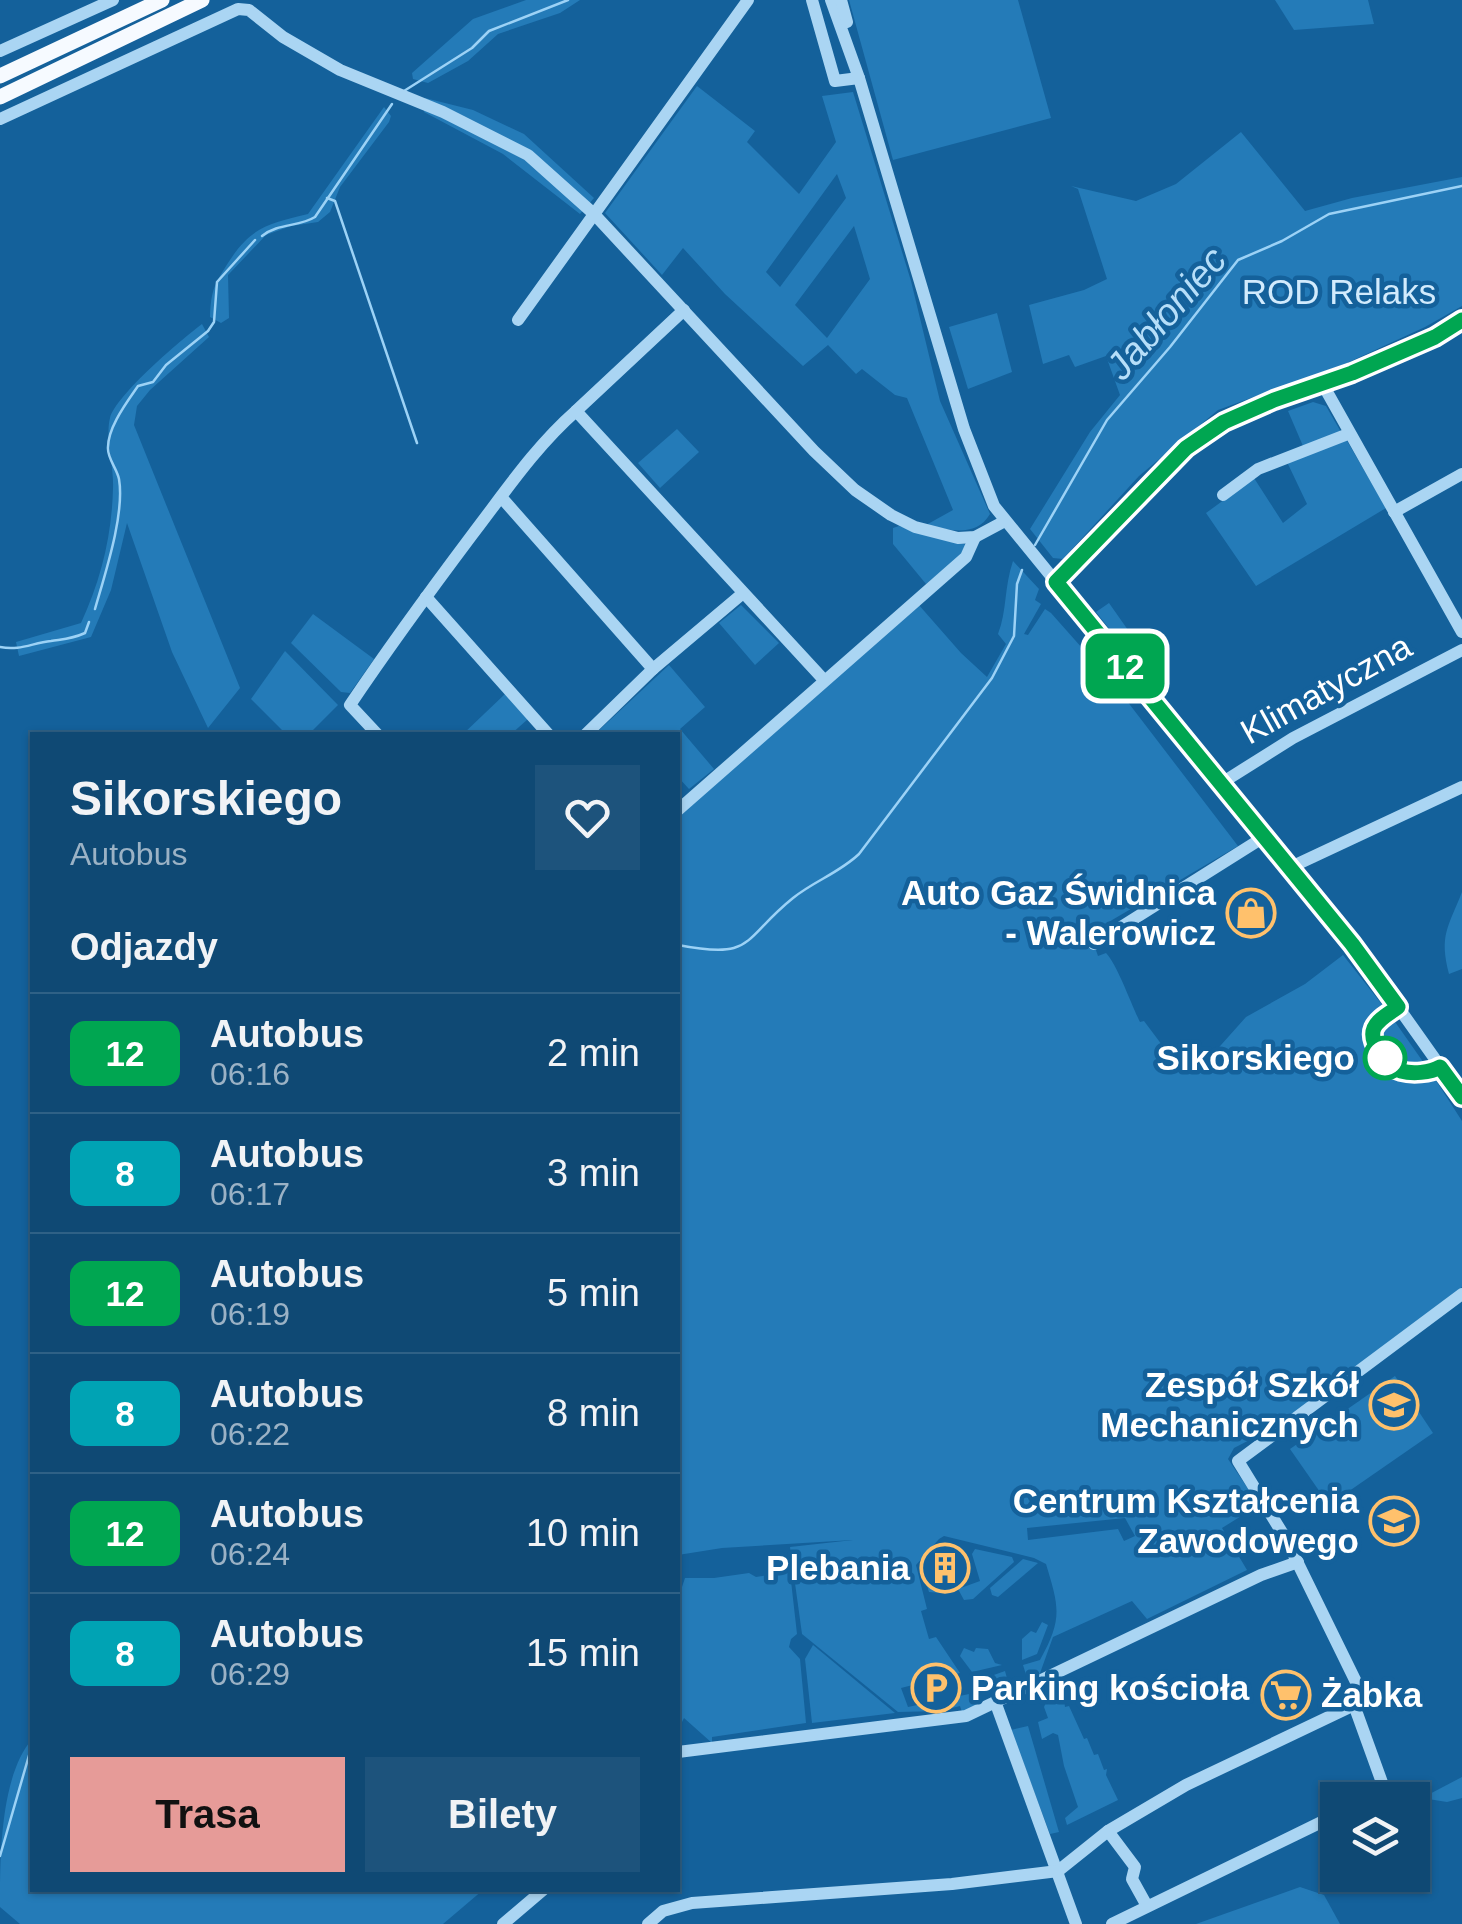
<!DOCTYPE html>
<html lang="pl">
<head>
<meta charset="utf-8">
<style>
	:root { --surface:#0f4974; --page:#1d537c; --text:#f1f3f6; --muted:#9bb2c5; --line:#2f6186; --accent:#e69b98 }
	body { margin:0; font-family:Helvetica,sans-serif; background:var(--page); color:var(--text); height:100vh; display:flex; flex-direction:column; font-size:38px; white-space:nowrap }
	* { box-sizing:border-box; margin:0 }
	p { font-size:32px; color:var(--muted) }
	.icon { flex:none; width:55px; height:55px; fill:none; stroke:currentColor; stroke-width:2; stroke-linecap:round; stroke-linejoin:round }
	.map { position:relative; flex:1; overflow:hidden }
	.panel { position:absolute; left:30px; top:732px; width:650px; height:1160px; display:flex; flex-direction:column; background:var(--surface); border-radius:0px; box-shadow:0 2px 8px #0004,0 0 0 2px var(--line) }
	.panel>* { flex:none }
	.badge { padding:0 20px; border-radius:15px; font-size:35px; line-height:65px }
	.buttons { position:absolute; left:1320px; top:1782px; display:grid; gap:20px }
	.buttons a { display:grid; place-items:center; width:110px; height:110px; border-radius:0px; background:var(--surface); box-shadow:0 2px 8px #0004,0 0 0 2px var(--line); font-size:50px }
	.map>.badge { position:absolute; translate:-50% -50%; box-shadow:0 0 0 5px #fff }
	h2 { padding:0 40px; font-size:38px; line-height:90px }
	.round { display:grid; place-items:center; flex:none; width:105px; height:105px; border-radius:0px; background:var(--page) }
	.summary { display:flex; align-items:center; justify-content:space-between; height:170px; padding:0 40px }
	h1 { font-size:48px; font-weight:700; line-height:75px }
	.cta { display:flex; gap:20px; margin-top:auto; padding:20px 40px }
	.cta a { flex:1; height:115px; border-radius:0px; background:var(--accent); color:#111; font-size:40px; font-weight:700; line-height:115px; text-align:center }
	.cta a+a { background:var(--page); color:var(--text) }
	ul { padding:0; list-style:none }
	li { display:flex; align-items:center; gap:30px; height:120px; padding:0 40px; border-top:2px solid var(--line) }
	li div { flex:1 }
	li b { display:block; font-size:38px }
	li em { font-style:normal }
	li .badge { min-width:110px; font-weight:700; text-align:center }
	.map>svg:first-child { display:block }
</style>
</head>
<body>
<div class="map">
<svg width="1462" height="1924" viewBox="0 0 1462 1924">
	<rect width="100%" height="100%" fill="#14619b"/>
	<g fill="#247bb8" fill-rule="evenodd">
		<polygon points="526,0 580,0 560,13 498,34 468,61 428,83 413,79 412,73 473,19"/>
		<polygon points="849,0 1018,0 1051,118 893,160"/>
		<polygon points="1275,0 1368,0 1374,24 1294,30"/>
		<path d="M697,86L755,131L747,142L799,194L836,142L822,96L853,92L911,281L940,401L990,514C976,538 949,530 926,525L953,510L907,398L895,395L862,369L856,374L828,345L803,366L725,294L683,248L662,275L605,213ZM837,174L846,198L780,287L766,272ZM854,226L870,279L827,338L795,305Z"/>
		<polygon points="425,98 473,110 524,134 594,198 580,214 503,154 424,112"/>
		<path d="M384,107L391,116L389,122L340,187L330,212L318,222L291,226L266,235L228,275L229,318L221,323L210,317C211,289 215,283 230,260C252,226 271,223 308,214Z"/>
		<polygon points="1241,132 1305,211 1352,198 1462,177 1462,306 1425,327 1347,363 1218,410 1139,476 1063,559 1053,558 1030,529 1090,432 1120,395 1106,356 1075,367 1069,355 1043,364 1029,305 1084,290 1107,279 1078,189 1071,186 1136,201 1176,184"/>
		<polygon points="997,313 1012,372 968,389 949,327"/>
		<path d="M202,324L209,337L150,390L137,406L134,425L240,688L208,728L172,652L127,523L111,590L91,637L19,656L16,642L81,623C101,580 112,535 113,488C114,466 105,438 110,418C116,395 182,339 202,324Z"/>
		<polygon points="1313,402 1326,406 1341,432 1303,446 1288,411"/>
		<polygon points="677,429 699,452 660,488 638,463"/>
		<polygon points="1346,439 1386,508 1256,586 1206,513 1254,478 1283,523 1307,504 1287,462"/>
		<polygon points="899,526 967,545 964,553 926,584 893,544 893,528"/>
		<path d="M1013,561L1039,589L1035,600L1041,604L1024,634L1028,635L1045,609L1051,613L1114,684L1238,846L1090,933L1098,956L1106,953C1117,964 1131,1004 1140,1022L1144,1021L1174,1061L1179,1058L1196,1073L1246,1017L1305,984L1343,955L1384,1007L1366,1025C1362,1044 1380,1074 1400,1079C1411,1081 1424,1079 1435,1079L1462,1121V1287L1275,1427L1234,1448L1228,1459L1259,1505L1222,1528L1247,1570L1147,1619L1132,1601L1053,1637L1039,1676L1028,1681L1023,1665L1040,1660C1063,1619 1059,1607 1046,1564L1034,1558L944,1536L939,1539L916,1565L927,1609L921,1611L929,1639L936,1637L960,1673L901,1688L908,1707L969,1694V1687L976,1694V1707L962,1712L960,1706L940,1711L898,1712L802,1634L790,1547L853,1540L722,1548L678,1555V1599L685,1578H714L749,1573L756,1577L790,1572L797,1634L791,1639L789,1647L800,1659L806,1723L712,1737V1743L684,1718L678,1730V814L918,604L961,653L987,677L1006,644L998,634C1007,611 1004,587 1013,561ZM1125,1518L1135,1536L1124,1541L1118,1529L1028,1540L1027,1528Z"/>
		<polygon points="1109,603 1142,650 1137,653 1144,665 1140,668 1096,612"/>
		<polygon points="741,605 779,643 755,665 719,623"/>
		<polygon points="313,614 374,659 350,693 341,692 291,643"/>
		<polygon points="285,651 338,705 308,735 287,735 251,699"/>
		<polygon points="669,665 705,707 680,729 714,769 689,789 678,777 678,735 596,733"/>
		<polygon points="505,694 528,719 510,735 462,735"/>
		<path d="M1462,892V969L1449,974C1439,935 1448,928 1462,892Z"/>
		<polygon points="1393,1019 1426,1066 1400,1067 1398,1063 1404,1061 1387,1042 1379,1043 1379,1027"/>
		<polygon points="1395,1376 1433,1433 1329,1505 1290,1449"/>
		<polygon points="975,1549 1012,1557 1014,1562 973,1599 964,1600 958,1589 980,1581 972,1554"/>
		<polygon points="934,1553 932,1558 941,1593 929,1592 922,1569"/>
		<polygon points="1023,1559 1038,1563 998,1597 992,1595 990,1588"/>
		<polygon points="1042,1622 1048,1625 1037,1654 1022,1660 1022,1639 1031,1631 1036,1633"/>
		<polygon points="813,1645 895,1713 812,1723 805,1659"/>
		<polygon points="964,1648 974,1652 976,1648 988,1649 995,1663 1002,1665 972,1672 960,1656"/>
		<polygon points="1005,1671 1008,1682 1003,1682 1003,1685 1009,1684 1013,1687 995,1696 977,1681"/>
		<polygon points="1062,1684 1065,1707 1069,1706 1084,1739 1087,1738 1094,1755 1098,1754 1104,1770 1107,1769 1106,1775 1118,1800 1067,1825 1065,1818 1078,1807 1064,1766 1058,1735 1053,1733 1042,1739 1038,1722 1048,1718 1044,1707 1052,1689"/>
		<polygon points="1028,1726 1059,1832 1050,1834 1011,1730"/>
		<path d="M32,1739V1890H483L443,1924H20L0,1907C0,1857 0,1777 32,1739Z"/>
		<polygon points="1462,1777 1462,1798 1447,1802 1422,1798"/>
		<polygon points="1300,1887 1324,1895 1340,1924 1196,1924"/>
	</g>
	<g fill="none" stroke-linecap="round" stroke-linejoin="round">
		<g stroke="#9cd2f6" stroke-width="2.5">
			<polyline points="404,91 472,48 489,31 568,0"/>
			<polyline points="327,198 335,201 417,443"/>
			<path d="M262,236C278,223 299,227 315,217L392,104"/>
			<polyline points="1035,545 1107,420 1170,347 1238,260 1282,241 1329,214 1462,186"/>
			<path d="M95,609C105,574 125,514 119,479C117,469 108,459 108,449C107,428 127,402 138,386L153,382L166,365L208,331L214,322L217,282L255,240"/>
			<path d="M0,647C20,651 32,643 51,641C64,639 72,639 85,633L89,622"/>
			<path d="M678,945C755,960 741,940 793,898C814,881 839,873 859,854L992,678L1014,636L1017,584L1022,570"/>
			<polyline points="0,1856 32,1745"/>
		</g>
		<g stroke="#aad5f3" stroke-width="12">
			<polyline points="812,0 835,81 859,78"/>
			<polyline points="831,0 859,78 964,429 994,506 1369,966 1462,1097"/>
			<polyline points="841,0 847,22"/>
			<polyline points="0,51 113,0"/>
			<polyline points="0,119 238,9 249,10 283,37 340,70 443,112 528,155 594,214 814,451 855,490 891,515 915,527 958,538 975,537 1005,521"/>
			<polyline points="518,320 748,0"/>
			<polyline points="1322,383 1462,632"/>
			<polyline points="576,411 684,310"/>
			<polyline points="1223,495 1258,469 1348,434"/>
			<polyline points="501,497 653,669"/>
			<polyline points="1394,512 1462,474"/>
			<polyline points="1056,582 1186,448 1224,422 1274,400 1352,373 1435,337 1462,320"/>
			<polyline points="426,597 549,735"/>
			<path d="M378,735L350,705C389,647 430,591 472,535C505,492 535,447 576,411L824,680"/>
			<polyline points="585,735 653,669 742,594"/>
			<polyline points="1220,784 1293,738 1462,650"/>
			<polyline points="678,810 966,557 975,537"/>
			<polyline points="1289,868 1462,787"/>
			<polyline points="1094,944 1264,837"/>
			<polyline points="996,1704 1076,1924"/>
			<polyline points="678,1752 966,1716 1261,1575 1298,1562"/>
			<polyline points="1364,1800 1384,1788 1354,1705 1361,1698 1359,1688 1286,1539 1238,1461 1462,1294"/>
			<polyline points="1108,1831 1135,1867 1132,1879 1147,1906"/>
			<polyline points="503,1924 543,1890"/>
			<polyline points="648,1924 663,1911 692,1903 952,1884 1058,1871 1108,1831 1186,1785 1354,1705"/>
			<polyline points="1112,1924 1338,1814"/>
		</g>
		<g stroke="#f6faff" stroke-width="15">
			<polyline points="0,76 162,0"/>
			<polyline points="0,97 202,0"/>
		</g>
	</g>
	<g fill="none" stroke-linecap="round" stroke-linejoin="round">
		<g stroke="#fff" stroke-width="22">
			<path id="line" d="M1462,320L1435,337L1352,373L1274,400L1224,422L1186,448L1056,582L1352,944L1398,1007C1390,1013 1378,1019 1374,1028C1368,1042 1387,1067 1401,1071C1412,1074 1430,1073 1440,1067L1462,1097"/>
		</g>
		<use href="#line" stroke="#00a651" stroke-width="15"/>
	</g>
	<defs>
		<g id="shop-ring" transform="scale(2.5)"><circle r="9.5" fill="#14619b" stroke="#ffc16c" stroke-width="1.5"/><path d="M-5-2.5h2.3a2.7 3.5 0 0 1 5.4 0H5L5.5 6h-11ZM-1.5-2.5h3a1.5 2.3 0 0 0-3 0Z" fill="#ffc16c"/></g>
		<g id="university-ring" transform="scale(2.5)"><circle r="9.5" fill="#14619b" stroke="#ffc16c" stroke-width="1.5"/><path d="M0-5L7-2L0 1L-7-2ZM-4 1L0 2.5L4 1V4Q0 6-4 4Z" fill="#ffc16c"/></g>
		<g id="building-ring" transform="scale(2.5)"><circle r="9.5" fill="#14619b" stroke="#ffc16c" stroke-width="1.5"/><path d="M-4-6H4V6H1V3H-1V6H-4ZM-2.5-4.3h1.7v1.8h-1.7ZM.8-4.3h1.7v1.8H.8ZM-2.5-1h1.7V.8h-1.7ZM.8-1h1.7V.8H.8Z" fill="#ffc16c"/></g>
		<g id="parking-ring" transform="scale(2.5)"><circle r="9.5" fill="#14619b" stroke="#ffc16c" stroke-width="1.5"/><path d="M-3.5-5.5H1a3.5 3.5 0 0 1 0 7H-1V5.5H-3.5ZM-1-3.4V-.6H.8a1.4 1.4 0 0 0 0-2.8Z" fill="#ffc16c"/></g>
		<g id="supermarket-ring" transform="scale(2.5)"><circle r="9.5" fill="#14619b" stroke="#ffc16c" stroke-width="1.5"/><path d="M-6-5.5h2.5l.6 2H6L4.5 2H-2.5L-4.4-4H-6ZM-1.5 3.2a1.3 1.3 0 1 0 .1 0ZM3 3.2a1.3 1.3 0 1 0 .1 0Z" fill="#ffc16c"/></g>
	</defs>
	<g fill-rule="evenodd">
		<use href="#shop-ring" x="1251" y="913"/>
		<use href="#university-ring" x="1394" y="1405"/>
		<use href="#university-ring" x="1394" y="1521"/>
		<use href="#building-ring" x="945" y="1568"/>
		<use href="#parking-ring" x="936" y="1688"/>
		<use href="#supermarket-ring" x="1286" y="1695"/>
	</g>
	<circle fill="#fff" stroke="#00a651" stroke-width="5" cx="1385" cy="1058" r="20"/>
	<g text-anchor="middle" stroke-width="9" stroke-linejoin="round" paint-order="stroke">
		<g font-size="35" fill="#d2ebfd" stroke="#14619b">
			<text x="1339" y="304">ROD Relaks</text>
		</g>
		<g font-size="35" fill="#fff" stroke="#14619b">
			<text transform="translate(1326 689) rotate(-29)" y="12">Klimatyczna</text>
		</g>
		<g font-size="35" font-weight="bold" fill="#fff" stroke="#14619b" text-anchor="end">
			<text x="1216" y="905">Auto Gaz Świdnica<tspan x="1216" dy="40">- Walerowicz</tspan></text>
			<text x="1359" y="1397">Zespół Szkół<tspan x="1359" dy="40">Mechanicznych</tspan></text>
			<text x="1359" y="1513">Centrum Kształcenia<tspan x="1359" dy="40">Zawodowego</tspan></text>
			<text x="910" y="1580">Plebania</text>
			<text x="971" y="1700" text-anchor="start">Parking kościoła</text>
			<text x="1321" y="1707" text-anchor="start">Żabka</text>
		</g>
		<g font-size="35" font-weight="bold" fill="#fff" stroke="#14619b" text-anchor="end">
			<text x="1355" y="1070">Sikorskiego</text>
		</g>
		<g font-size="38" font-style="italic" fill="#b6def9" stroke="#14619b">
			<text transform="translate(1166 313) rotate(-49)" y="13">Jabłoniec</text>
		</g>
	</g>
</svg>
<div class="buttons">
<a><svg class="icon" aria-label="layers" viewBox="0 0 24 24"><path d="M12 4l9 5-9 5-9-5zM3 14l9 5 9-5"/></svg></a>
</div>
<b class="badge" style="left:1125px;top:666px;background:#00a651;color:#fff">12</b>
<section class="panel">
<div class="summary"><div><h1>Sikorskiego</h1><p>Autobus</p></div><a class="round"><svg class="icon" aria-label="heart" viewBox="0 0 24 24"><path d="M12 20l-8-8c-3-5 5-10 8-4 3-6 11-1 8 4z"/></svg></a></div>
<h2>Odjazdy</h2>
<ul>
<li><span class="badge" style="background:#00a651;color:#fff">12</span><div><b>Autobus</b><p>06:16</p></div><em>2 min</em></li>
<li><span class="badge" style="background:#00a3b4;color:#fff">8</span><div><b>Autobus</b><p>06:17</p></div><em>3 min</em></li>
<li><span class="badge" style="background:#00a651;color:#fff">12</span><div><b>Autobus</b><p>06:19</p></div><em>5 min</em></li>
<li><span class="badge" style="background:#00a3b4;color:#fff">8</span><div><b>Autobus</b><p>06:22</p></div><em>8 min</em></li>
<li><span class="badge" style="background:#00a651;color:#fff">12</span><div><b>Autobus</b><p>06:24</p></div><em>10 min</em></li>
<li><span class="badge" style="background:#00a3b4;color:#fff">8</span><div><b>Autobus</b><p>06:29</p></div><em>15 min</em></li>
</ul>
<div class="cta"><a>Trasa</a><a>Bilety</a></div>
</section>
</div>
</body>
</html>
